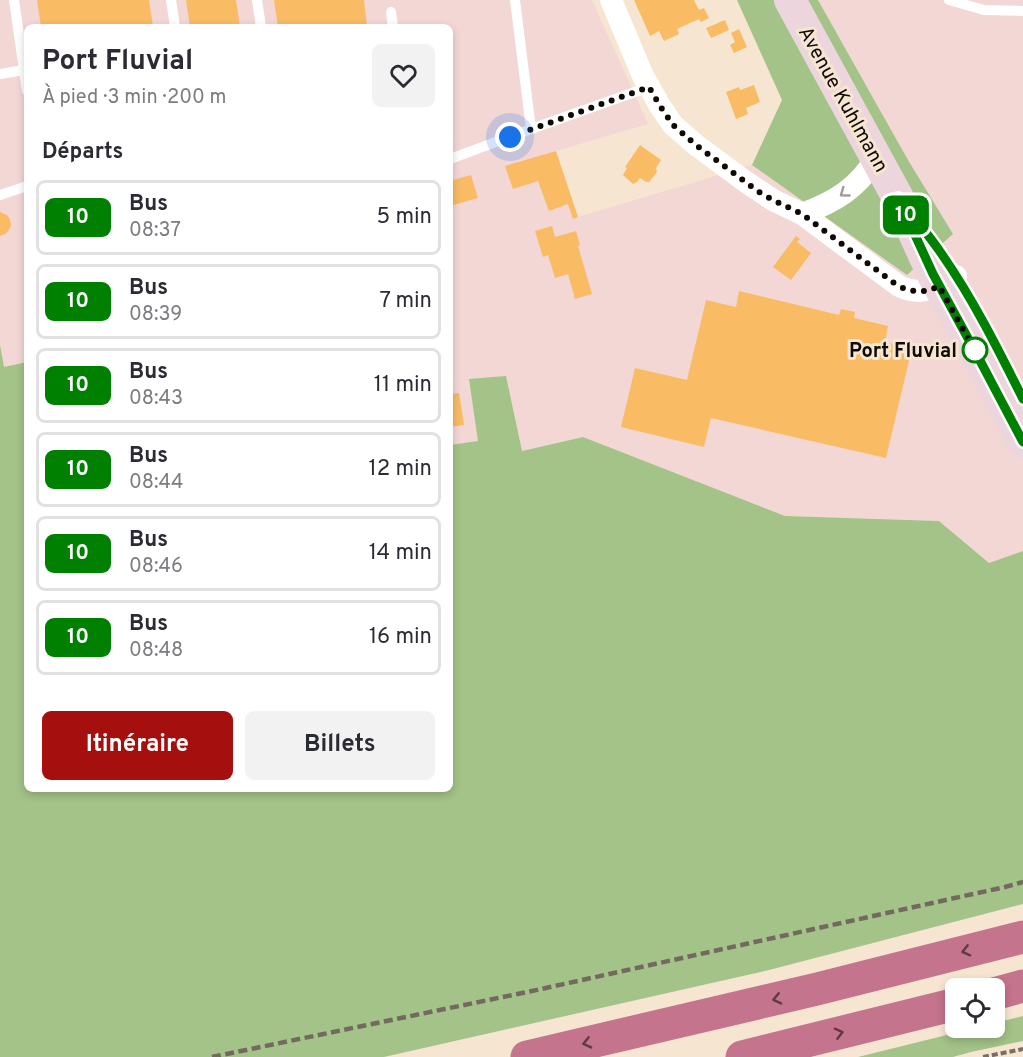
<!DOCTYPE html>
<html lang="fr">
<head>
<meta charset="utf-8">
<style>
	:root { --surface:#fff; --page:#f2f2f3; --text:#2b2b33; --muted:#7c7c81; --line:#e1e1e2; --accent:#a5100e }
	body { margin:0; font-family:Overpass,sans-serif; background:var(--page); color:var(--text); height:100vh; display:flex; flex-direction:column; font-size:22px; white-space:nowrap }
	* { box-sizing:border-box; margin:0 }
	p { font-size:20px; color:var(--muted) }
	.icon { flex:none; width:33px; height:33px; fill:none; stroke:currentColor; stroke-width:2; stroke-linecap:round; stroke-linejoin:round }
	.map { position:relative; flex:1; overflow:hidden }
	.side { position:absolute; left:24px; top:24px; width:429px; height:768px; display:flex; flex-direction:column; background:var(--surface); border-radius:9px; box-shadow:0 3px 9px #0003 }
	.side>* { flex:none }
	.badge { padding:0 12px; border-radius:9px; font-size:21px; line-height:39px }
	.buttons { position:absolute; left:945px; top:978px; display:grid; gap:12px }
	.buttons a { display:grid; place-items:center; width:60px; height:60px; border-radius:9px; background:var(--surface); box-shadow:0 3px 9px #0003; font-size:30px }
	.you { position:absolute; width:30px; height:30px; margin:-15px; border:4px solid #fff; border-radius:50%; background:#1a73e8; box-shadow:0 0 0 9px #1a73e833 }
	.map>.badge { position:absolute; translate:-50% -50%; box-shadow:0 0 0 3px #fff }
	h2 { padding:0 18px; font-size:22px; line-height:54px }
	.round { display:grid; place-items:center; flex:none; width:63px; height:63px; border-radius:9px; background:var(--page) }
	.overview { display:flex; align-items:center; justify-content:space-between; height:102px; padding:0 18px }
	h1 { font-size:28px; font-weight:700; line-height:45px }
	.cta { display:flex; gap:12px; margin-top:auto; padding:12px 18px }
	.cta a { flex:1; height:69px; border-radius:9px; background:var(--accent); color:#fff; font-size:24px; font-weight:700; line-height:69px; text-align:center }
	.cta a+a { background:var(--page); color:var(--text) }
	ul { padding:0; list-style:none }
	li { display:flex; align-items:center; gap:18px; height:75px; margin:0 12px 9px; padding:0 6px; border:3px solid var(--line); border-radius:9px }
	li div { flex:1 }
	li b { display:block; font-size:22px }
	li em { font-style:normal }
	li .badge { min-width:66px; font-weight:700; text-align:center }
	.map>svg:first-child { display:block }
</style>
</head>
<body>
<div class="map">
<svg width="1023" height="1057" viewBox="0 0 1023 1057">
	<rect width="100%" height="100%" fill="#f6e6d1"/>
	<polygon fill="#f2d7d5" points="0,0 592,0 648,124 556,151 578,217 752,165 907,274 953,234 908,160 818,0 1023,0 1023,551 989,563 939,521 785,516 583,437 521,451 478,441 450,445 450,27 27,27 27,362 4,367 0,345"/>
	<g fill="#a3c388">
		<polygon points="737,0 818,0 908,160 953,234 907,275 752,165 782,100"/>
		<polygon points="0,345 4,367 27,362 27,789 450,789 450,445 478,441 469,379 506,376 522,451 583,437 785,516 939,521 989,563 1023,551 1023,904 769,970 384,1057 0,1057"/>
		<polygon points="1023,1016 1023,1041 971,1052 953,1057 858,1057 975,1028 994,1028 995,1023"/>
	</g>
	<g fill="#f9bc65">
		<polygon points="37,0 149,0 153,27 41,27"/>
		<polygon points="186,0 236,0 240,27 190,27"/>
		<polygon points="274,0 364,0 367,27 278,27"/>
		<polygon points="634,0 694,0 699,10 704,8 709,18 701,22 699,19 677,29 679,34 664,41 659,31 650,36"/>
		<polygon points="725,20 729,30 711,38 706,28"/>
		<polygon points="739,29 747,47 734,53 730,45 735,42 731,33"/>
		<polygon points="754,85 760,102 746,108 748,114 736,119 726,92 739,87 740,90"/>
		<polygon points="640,145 661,160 656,168 657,172 649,182 646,182 640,178 637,182 633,184 623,175 627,168 625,167"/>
		<polygon points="556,151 578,217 573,219 568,204 549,211 538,181 513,189 505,166"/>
		<polygon points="471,175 478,198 450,206 450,181"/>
		<polygon points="0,212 7,215 10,219 11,225 9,230 5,234 0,236"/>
		<polygon points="552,226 555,237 576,231 580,245 578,246 592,294 575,299 568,274 555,278 548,255 543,257 535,231"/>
		<polygon points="796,236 800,239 797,242 811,253 791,280 773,267"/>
		<polygon points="739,291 839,315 841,309 855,312 854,318 888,326 885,342 912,348 886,458 711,418 704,447 621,427 635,368 687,380 706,300 736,307"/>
		<polygon points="459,393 464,425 450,427 450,394"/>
	</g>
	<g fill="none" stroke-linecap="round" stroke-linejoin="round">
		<polyline stroke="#786e62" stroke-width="4" stroke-dasharray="6 3" stroke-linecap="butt" points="983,1057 1023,1049"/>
		<g stroke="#fff" stroke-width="10">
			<polyline points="14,0 27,91"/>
			<polyline points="171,0 175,27"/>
			<polyline points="257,0 261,27"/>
			<polyline points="949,0 984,10 1023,11"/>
			<polyline points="391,12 393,27"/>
			<polyline points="0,74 24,70"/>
			<polyline points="531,129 649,87"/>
			<polyline points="450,159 531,129 515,0"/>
			<polyline points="0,195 27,186"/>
		</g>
		<g stroke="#fff" stroke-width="22">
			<path d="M611,0L643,76L660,106L673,125L696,145L746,182L773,200L802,214L899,286C923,297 935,288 956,276"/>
			<path d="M802,214C835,202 858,188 876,158"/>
		</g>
		<polyline stroke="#edd5dd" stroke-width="32" points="790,0 898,198 933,275 976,353 1023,442"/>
		<g stroke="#c4748d" stroke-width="33">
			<polyline points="994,994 1023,986"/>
			<polyline points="527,1057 817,989 1023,937"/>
			<polyline points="742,1057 956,1004"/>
		</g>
		<polyline stroke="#73695e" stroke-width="4.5" stroke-dasharray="9 4.5" stroke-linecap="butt" points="212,1057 532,991 1005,887 1023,882"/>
	</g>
	<defs><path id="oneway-chevron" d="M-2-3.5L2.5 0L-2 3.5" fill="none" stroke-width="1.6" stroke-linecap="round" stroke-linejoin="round" transform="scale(1.5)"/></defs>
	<use stroke="#9f9d9b" href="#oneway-chevron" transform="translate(844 193) rotate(144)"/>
	<g stroke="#603a42">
		<use href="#oneway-chevron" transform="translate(966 951) rotate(166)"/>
		<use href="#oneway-chevron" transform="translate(777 999) rotate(167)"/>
		<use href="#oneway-chevron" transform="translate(839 1033) rotate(-14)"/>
		<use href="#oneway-chevron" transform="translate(587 1043) rotate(167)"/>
	</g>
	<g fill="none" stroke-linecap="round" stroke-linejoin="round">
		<g stroke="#fff" stroke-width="14">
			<path id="line" d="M1023,399C998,349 973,299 941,253C928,234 913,216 898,198L933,274L976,353L1023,442"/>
		</g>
		<use href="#line" stroke="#008001" stroke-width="9"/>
		<path stroke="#0f0a05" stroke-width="6" stroke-dasharray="0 10.8" d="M510,137L649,87L660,106L673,125L696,145L759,192L773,200L802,214L898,286C913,293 925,293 939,286L976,353L975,350"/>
	</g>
	<circle fill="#fff" stroke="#008001" stroke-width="3" cx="975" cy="350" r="12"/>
	<g text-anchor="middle" stroke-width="6" stroke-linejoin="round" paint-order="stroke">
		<g font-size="20" fill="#0f0a05" stroke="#f6e6d1">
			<text transform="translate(844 99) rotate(61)" y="7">Avenue Kuhlmann</text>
		</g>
		<g font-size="20" font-weight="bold" fill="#0f0a05" stroke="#f6e6d1" text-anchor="end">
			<text x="957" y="357">Port Fluvial</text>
		</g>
	</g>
</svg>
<div class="buttons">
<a><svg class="icon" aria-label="locate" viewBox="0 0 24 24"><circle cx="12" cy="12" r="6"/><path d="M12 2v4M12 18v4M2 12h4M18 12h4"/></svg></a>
</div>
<div class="you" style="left:510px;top:137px"></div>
<b class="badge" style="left:906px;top:215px;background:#008001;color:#fff">10</b>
<section class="side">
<div class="overview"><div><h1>Port Fluvial</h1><p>À pied · 3 min · 200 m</p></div><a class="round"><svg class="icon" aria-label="heart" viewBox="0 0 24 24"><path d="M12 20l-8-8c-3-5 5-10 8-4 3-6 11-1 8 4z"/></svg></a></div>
<h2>Départs</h2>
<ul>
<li><span class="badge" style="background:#008001;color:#fff">10</span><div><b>Bus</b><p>08:37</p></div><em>5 min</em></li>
<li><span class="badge" style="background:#008001;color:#fff">10</span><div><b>Bus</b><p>08:39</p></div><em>7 min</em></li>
<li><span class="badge" style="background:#008001;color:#fff">10</span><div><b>Bus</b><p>08:43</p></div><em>11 min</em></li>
<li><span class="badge" style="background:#008001;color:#fff">10</span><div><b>Bus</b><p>08:44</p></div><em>12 min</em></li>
<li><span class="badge" style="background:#008001;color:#fff">10</span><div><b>Bus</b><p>08:46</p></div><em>14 min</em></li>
<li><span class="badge" style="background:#008001;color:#fff">10</span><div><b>Bus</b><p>08:48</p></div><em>16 min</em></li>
</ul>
<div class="cta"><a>Itinéraire</a><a>Billets</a></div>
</section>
</div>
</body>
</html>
